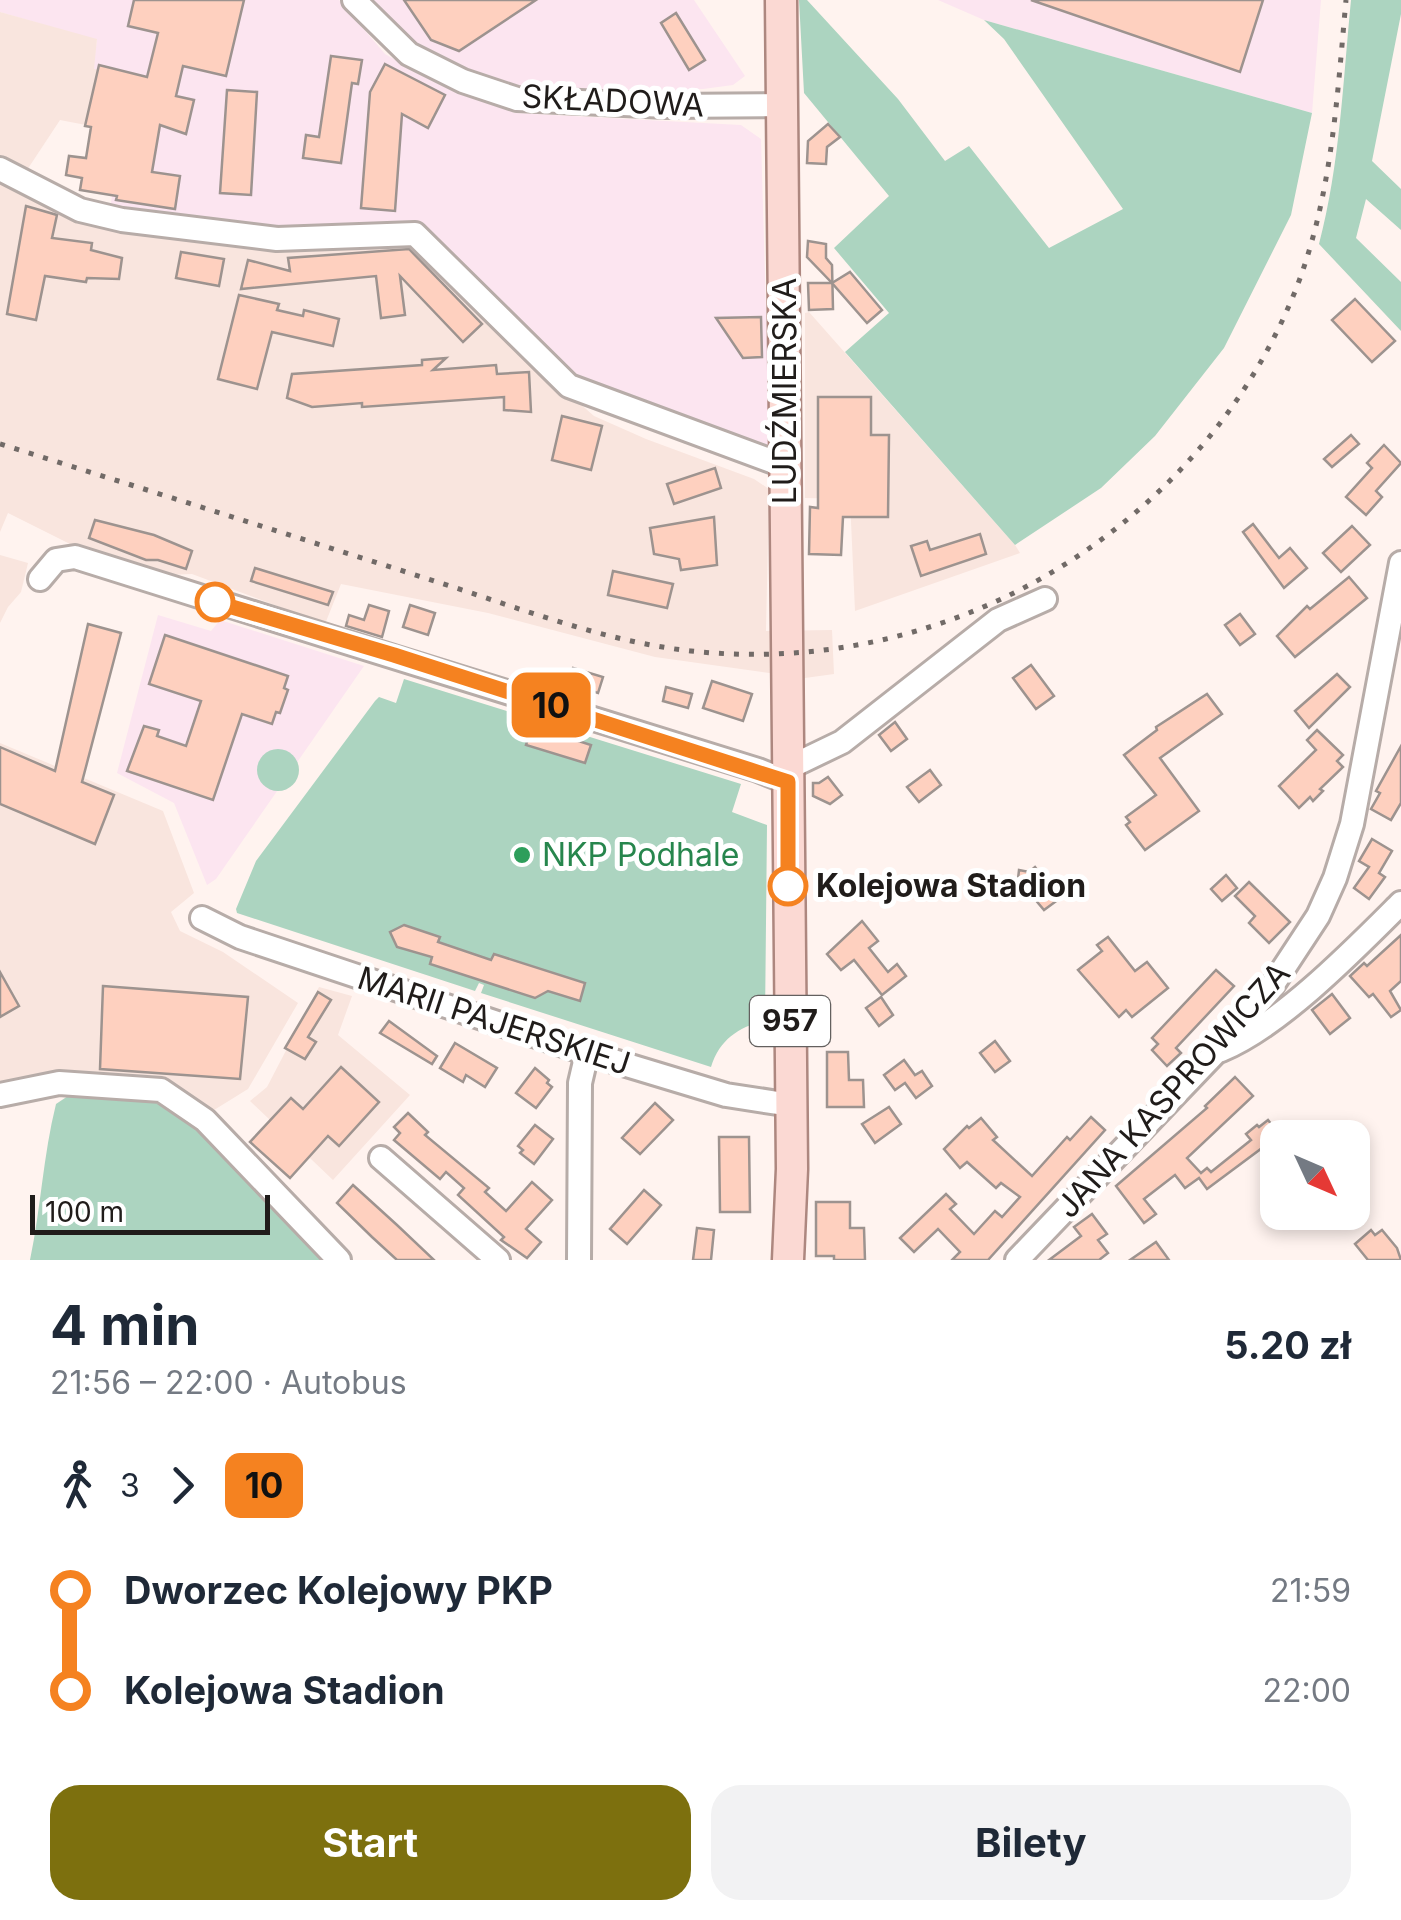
<!DOCTYPE html>
<html lang="pl">
<head>
<meta charset="utf-8">
<style>
	:root { --surface:#fff; --page:#f2f2f3; --text:#1f2937; --muted:#747a83; --accent:#7d700e }
	body { margin:0; font-family:Inter,sans-serif; background:var(--page); color:var(--text); height:100vh; display:flex; flex-direction:column; font-size:38px; white-space:nowrap }
	* { box-sizing:border-box; margin:0 }
	p { font-size:32px; color:var(--muted) }
	.icon { flex:none; width:55px; height:55px; fill:none; stroke:currentColor; stroke-width:2; stroke-linecap:round; stroke-linejoin:round }
	.map { position:relative; height:1260px; overflow:hidden }
	.sheet { display:flex; flex-direction:column; background:var(--surface); flex:1 }
	.sheet>* { flex:none }
	.badge { padding:0 20px; border-radius:15px; font-size:35px; line-height:65px }
	.needle { width:65px; rotate:134deg }
	.fabs { position:absolute; left:1260px; top:1120px; display:grid; gap:20px }
	.fabs a { display:grid; place-items:center; width:110px; height:110px; border-radius:20px; background:var(--surface); box-shadow:0 5px 15px #0003; font-size:50px }
	.scale { position:absolute; left:30px; bottom:25px; width:240px; box-sizing:border-box; padding-left:10px; border:5px solid #201c1a; border-top:0; font-size:28px; line-height:35px; white-space:nowrap; color:#201c1a; -webkit-text-stroke:8px #fff; paint-order:stroke }
	.map>.badge { position:absolute; translate:-50% -50%; box-shadow:0 0 0 5px #fff }
	.legs { display:flex; align-items:center; gap:15px; height:110px; padding:0 50px; font-size:32px }
	.legs p { margin-inline-start:auto }
	.head { display:flex; align-items:center; justify-content:space-between; height:170px; padding:0 50px }
	h1 { font-size:55px; font-weight:700; line-height:75px }
	.action { display:flex; gap:20px; margin-top:auto; padding:20px 50px }
	.action a { flex:1; height:115px; border-radius:30px; background:var(--accent); color:#fff; font-size:40px; font-weight:700; line-height:115px; text-align:center }
	.action a+a { background:var(--page); color:var(--text) }
	ul { padding:0 50px; list-style:none }
	li { display:flex; align-items:center; gap:35px; height:100px; font-size:38px }
	li i { display:grid; place-items:center; width:15px; height:100%; margin:0 12px; background:currentColor }
	li i::after { content:''; width:25px; height:25px; margin:-12px; border:8px solid; border-radius:50%; background:var(--surface) }
	li p { margin-inline-start:auto }
	li:first-child i { background:linear-gradient(#0000 50%,currentColor 0) }
	li:last-child i { background:linear-gradient(currentColor 50%,#0000 0) }
	.map>svg:first-child { display:block }
</style>
</head>
<body>
<div class="map">
<svg width="1401" height="1260" viewBox="0 0 1401 1260">
	<rect width="100%" height="100%" fill="#fff3ef"/>
	<g fill="#fce5f0">
		<polygon points="0,0 339,0 385,54 435,82 515,113 741,125 761,139 770,449 565,371 420,223 282,230 110,209 123,126 93,69 97,40 0,12"/>
		<polygon points="367,0 694,0 745,76 733,85 703,89 572,94 488,80 437,58 377,13"/>
		<polygon points="938,0 1321,0 1312,113 984,20"/>
		<polygon points="158,615 211,631 220,620 364,666 216,879 207,885 174,803 117,773"/>
	</g>
	<g fill="#f9e5de">
		<polygon points="0,12 97,39 94,69 147,77 122,132 60,120 27,170 0,156"/>
		<polygon points="0,177 85,223 273,250 356,243 413,243 545,373 594,416 646,439 754,479 769,489 766,631 832,630 834,674 805,678 655,657 488,613 341,584 325,624 192,574 166,575 74,546 8,513 0,532"/>
		<polygon points="809,312 1015,545 1020,553 855,611 850,499 805,498 805,313"/>
		<polygon points="0,555 28,563 21,592 8,607 0,623"/>
		<polygon points="0,743 163,811 194,893 171,912 180,931 223,952 298,1003 248,1089 206,1115 165,1083 42,1073 0,1086"/>
		<polygon points="319,987 352,996 338,1035 410,1095 333,1180 250,1101 267,1087"/>
	</g>
	<g fill="#acd4c0">
		<polygon points="799,0 807,0 898,99 945,161 969,146 1049,248 1123,209 1004,39 984,20 1312,113 1291,215 1224,348 1155,436 1101,488 1015,545 845,352 889,313 834,248 889,196 804,93"/>
		<path d="M1351,0H1401V14L1372,161L1401,189V230L1366,199L1356,238L1401,282V331L1319,244C1340,165 1343,81 1351,0Z"/>
		<path d="M404,679L741,784L732,812L767,825L765,1020C738,1028 720,1039 711,1067L481,993L484,985L479,983L475,991L237,913L236,909L256,861L375,701L379,697L396,703Z"/>
		<circle cx="278" cy="770" r="21"/>
		<path d="M87,1092L163,1098L214,1143L327,1260H30C41,1208 43,1156 56,1104L68,1096Z"/>
	</g>
	<g fill="#fed0bf" stroke="#9d938f" stroke-width="2.5">
		<polygon points="134,0 244,0 226,76 183,66 176,96 194,100 186,134 160,125 152,172 180,176 175,209 116,200 117,196 80,190 82,178 66,175 69,156 86,158 91,127 85,126 99,65 147,77 158,33 128,26"/>
		<polygon points="404,0 536,0 459,51 431,40"/>
		<polygon points="1031,0 1263,0 1240,72"/>
		<polygon points="676,13 705,60 689,70 661,23"/>
		<polygon points="331,56 362,60 358,84 352,83 341,163 303,158 306,135 319,137"/>
		<polygon points="385,64 445,95 428,128 402,114 395,211 361,208 370,92"/>
		<polygon points="227,90 257,92 251,195 220,193"/>
		<polygon points="828,124 840,137 827,147 826,164 807,163 808,141"/>
		<polygon points="26,206 57,215 52,238 92,243 91,250 122,258 119,279 87,278 86,282 45,276 36,320 7,314"/>
		<polygon points="808,241 826,244 826,258 832,265 833,309 809,310 808,283 832,283 807,257"/>
		<polygon points="409,249 482,324 463,342 400,276 405,315 381,318 376,276 241,289 248,260 290,271 288,258"/>
		<polygon points="181,252 224,259 219,286 176,278"/>
		<polygon points="850,272 882,310 867,323 832,283"/>
		<polygon points="239,295 279,304 277,310 303,316 304,310 339,319 333,346 272,332 257,389 218,379"/>
		<polygon points="1355,299 1395,341 1372,362 1332,320"/>
		<polygon points="761,317 762,357 743,358 716,318"/>
		<polygon points="446,358 433,370 496,365 497,374 529,372 531,412 504,410 504,397 362,407 362,403 312,407 287,398 292,374 422,365 422,360"/>
		<polygon points="818,397 871,397 871,435 889,435 888,517 843,517 841,555 809,554 810,507 818,508"/>
		<polygon points="562,416 602,426 591,470 552,460"/>
		<polygon points="1351,435 1359,444 1332,467 1324,459"/>
		<polygon points="1384,445 1401,463 1376,491 1382,497 1366,515 1346,497 1372,468 1367,463"/>
		<polygon points="715,468 721,488 674,504 667,484"/>
		<polygon points="714,517 717,565 681,570 679,559 654,554 650,528"/>
		<polygon points="95,520 154,535 192,551 186,569 158,560 146,560 89,538"/>
		<polygon points="1253,524 1279,558 1290,548 1307,568 1284,588 1243,532"/>
		<polygon points="1352,526 1370,545 1341,572 1323,553"/>
		<polygon points="980,534 986,554 921,576 911,546 927,541 930,550"/>
		<polygon points="255,568 333,592 328,605 251,581"/>
		<polygon points="613,571 673,584 667,608 608,595"/>
		<polygon points="1349,577 1367,598 1295,657 1277,636 1307,606 1310,609"/>
		<polygon points="369,605 389,611 382,637 346,626 349,615 364,620"/>
		<polygon points="410,605 435,613 428,635 403,627"/>
		<polygon points="1240,614 1255,634 1240,645 1225,625"/>
		<polygon points="88,624 121,633 82,782 114,795 95,844 0,804 0,747 55,771"/>
		<polygon points="165,635 288,676 284,688 288,690 280,713 276,712 272,724 242,714 213,800 127,771 144,726 159,730 157,736 186,746 201,701 149,684"/>
		<polygon points="1031,665 1054,696 1036,709 1013,678"/>
		<polygon points="573,668 603,677 598,693 568,684"/>
		<polygon points="1337,674 1350,687 1309,728 1295,711"/>
		<polygon points="712,681 752,694 743,721 703,708"/>
		<polygon points="666,687 692,694 688,708 663,701"/>
		<polygon points="1207,694 1222,714 1160,758 1199,811 1145,850 1126,825 1130,822 1126,817 1156,795 1124,755 1157,730 1156,727"/>
		<polygon points="895,722 907,739 891,751 879,735"/>
		<polygon points="532,726 591,745 585,763 526,745"/>
		<polygon points="1317,730 1343,755 1337,761 1343,767 1320,789 1323,791 1313,801 1310,797 1299,808 1279,786 1316,750 1307,740"/>
		<polygon points="1401,746 1401,803 1391,820 1371,809 1380,793 1376,791"/>
		<polygon points="930,770 941,785 919,802 907,787"/>
		<polygon points="828,777 842,795 830,804 813,796 813,783 819,783"/>
		<polygon points="1372,839 1392,851 1379,873 1385,877 1369,899 1354,888 1369,867 1359,861"/>
		<polygon points="1035,867 1059,899 1044,910 1018,879 1019,870 1029,872"/>
		<polygon points="1226,875 1237,888 1222,901 1211,889"/>
		<polygon points="1249,882 1290,922 1269,943 1249,923 1255,916 1235,896"/>
		<polygon points="862,921 878,941 869,948 888,972 897,964 906,976 882,995 854,960 841,970 827,954"/>
		<polygon points="404,925 440,937 438,942 491,960 494,954 585,983 580,1001 548,991 535,998 430,964 432,957 397,947 390,932"/>
		<polygon points="1401,935 1401,981 1390,991 1401,1010 1391,1017 1373,994 1369,997 1350,976 1364,963 1367,966"/>
		<polygon points="1108,937 1135,971 1147,962 1168,988 1132,1017 1126,1010 1119,1017 1078,970 1102,951 1097,945"/>
		<polygon points="1216,970 1234,986 1176,1048 1181,1053 1167,1066 1152,1050 1158,1044 1152,1038"/>
		<polygon points="0,972 19,1006 0,1017"/>
		<polygon points="103,986 248,997 240,1079 100,1069"/>
		<polygon points="318,992 331,1000 308,1037 316,1042 305,1059 285,1048"/>
		<polygon points="1332,994 1350,1018 1330,1034 1312,1010"/>
		<polygon points="881,997 893,1015 879,1026 866,1008"/>
		<polygon points="389,1021 437,1056 432,1064 380,1033"/>
		<polygon points="995,1041 1010,1061 995,1072 980,1053"/>
		<polygon points="455,1043 497,1068 485,1087 466,1075 463,1082 440,1068"/>
		<polygon points="827,1052 848,1052 849,1080 863,1080 864,1107 827,1107"/>
		<polygon points="904,1060 915,1075 922,1071 932,1086 916,1098 905,1083 895,1090 884,1075"/>
		<polygon points="341,1067 379,1102 339,1146 328,1136 290,1178 250,1142 291,1098 303,1109"/>
		<polygon points="535,1068 549,1080 547,1083 552,1087 536,1108 516,1093"/>
		<polygon points="1235,1077 1253,1096 1187,1158 1201,1173 1207,1168 1211,1172 1251,1140 1246,1134 1257,1125 1259,1127 1268,1120 1276,1130 1263,1142 1266,1145 1207,1189 1199,1178 1185,1188 1175,1175 1144,1199 1156,1214 1144,1223 1116,1186 1207,1108 1205,1106"/>
		<polygon points="655,1103 673,1120 640,1154 622,1138"/>
		<polygon points="889,1107 901,1124 875,1143 862,1124"/>
		<polygon points="408,1113 428,1132 425,1135 489,1188 485,1192 506,1211 532,1182 552,1200 526,1229 541,1242 527,1258 501,1240 504,1237 458,1195 464,1188 446,1172 440,1179 394,1140 400,1133 394,1127"/>
		<polygon points="1091,1117 1105,1130 988,1260 952,1260 960,1252 938,1229 914,1252 900,1238 946,1194 956,1204 950,1209 974,1234 995,1211 1002,1217 1020,1197 1001,1183 996,1188 967,1162 960,1168 944,1149 967,1126 969,1128 981,1118 997,1137 993,1140 1032,1176 1067,1137 1070,1140"/>
		<polygon points="535,1125 553,1139 534,1164 520,1153 523,1150 518,1146"/>
		<polygon points="719,1137 749,1137 750,1212 720,1212"/>
		<polygon points="353,1185 397,1225 434,1260 397,1260 372,1237 337,1203"/>
		<polygon points="644,1190 661,1205 627,1244 610,1229"/>
		<polygon points="816,1202 850,1202 850,1228 864,1228 865,1260 834,1260 834,1256 816,1256"/>
		<polygon points="1092,1214 1107,1234 1098,1240 1108,1253 1099,1260 1049,1260 1081,1236 1074,1227"/>
		<polygon points="697,1228 714,1230 711,1260 693,1260"/>
		<polygon points="1371,1230 1375,1235 1382,1230 1397,1248 1401,1260 1368,1260 1355,1244"/>
		<polygon points="1156,1242 1169,1260 1130,1260"/>
	</g>
	<g fill="none" stroke-linecap="round" stroke-linejoin="round">
		<g stroke="#b7aca8" stroke-width="28">
			<g id="minor">
				<polyline points="354,0 409,54 463,81 517,99 666,106 782,105"/>
				<polyline points="0,169 80,210 122,220 277,239 415,234 569,386 785,466"/>
				<path d="M40,579L56,560L75,557C302,630 531,698 758,770L788,782"/>
				<polyline points="788,768 842,742 998,620 1045,599"/>
				<polyline points="202,918 240,937 587,1053 726,1095 791,1105"/>
				<path d="M1221,1050C1280,1026 1355,949 1401,903"/>
				<polyline points="0,1095 59,1083 161,1090 205,1120 339,1260"/>
				<polyline points="381,1158 498,1260"/>
				<polyline points="579,1260 580,1083 587,1053"/>
				<polyline points="1017,1260 1214,1054 1270,989 1318,916 1335,878 1352,824 1401,563"/>
			</g>
		</g>
		<g stroke="#ad877f" stroke-width="35">
			<polyline id="major" points="781,0 792,1169 788,1260"/>
		</g>
		<use href="#minor" stroke="#fff" stroke-width="22"/>
		<use href="#major" stroke="#fbd9d3" stroke-width="30"/>
		<path stroke="#716a67" stroke-width="5" stroke-dasharray="5 10" stroke-linecap="butt" d="M0,444C142,488 283,533 425,578C512,605 600,641 691,651C949,679 1200,530 1296,289C1332,196 1337,98 1346,0"/>
	</g>
	<g fill="none" stroke-linecap="round" stroke-linejoin="round">
		<g stroke="#fff" stroke-width="22">
			<polyline id="line-1" points="215,602 394,655 788,782 788,886"/>
		</g>
		<use href="#line-1" stroke="#f58220" stroke-width="15"/>
	</g>
	<g fill="#fff" stroke="#f58220" stroke-width="5">
		<circle cx="215" cy="602" r="18"/>
		<circle cx="788" cy="886" r="18"/>
	</g>
	<circle fill="#2e9e5b" stroke="#fff" stroke-width="4" cx="522" cy="855" r="10"/>
	<g text-anchor="middle" stroke-width="10" stroke-linejoin="round" paint-order="stroke">
		<rect fill="#fff" stroke="#63605f" stroke-width="2.5" x="750" y="996" width="80" height="50" rx="8"/>
		<g font-size="30" font-weight="bold" fill="#201c1a">
			<text x="790" y="1031">957</text>
		</g>
		<g font-size="32" fill="#201c1a" stroke="#fff">
			<text transform="translate(613 101) rotate(3)" y="11">SKŁADOWA</text>
			<text transform="translate(785 391) rotate(-90)" y="11">LUDŹMIERSKA</text>
			<text transform="translate(494 1021) rotate(18)" y="11">MARII PAJERSKIEJ</text>
			<text transform="translate(1173 1090) rotate(-48)" y="11">JANA KASPROWICZA</text>
		</g>
		<g font-size="32" fill="#27864d" stroke="#fff" text-anchor="start">
			<text x="542" y="866">NKP Podhale</text>
		</g>
		<g font-size="32" font-weight="bold" fill="#201c1a" stroke="#fff" text-anchor="start">
			<text x="816" y="897">Kolejowa Stadion</text>
		</g>
	</g>
</svg>
<div class="fabs">
<a><svg class="needle" viewBox="-14 -14 28 28"><path d="M0-13l5 13h-10z" fill="#e53935"/><path d="M0 13l5-13h-10z" fill="#747a83"/></svg></a>
</div>
<div class="scale">100 m</div>
<b class="badge" style="left:551px;top:705px;background:#f58220;color:#111">10</b>
</div>
<section class="sheet">
<div class="head"><div><h1>4 min</h1><p>21:56 – 22:00 · Autobus</p></div><b>5.20 zł</b></div>
<div class="legs"><svg class="icon" aria-label="walk" viewBox="0 0 24 24"><circle cx="13" cy="4" r="2"/><path d="M13 8l-2 6 4 7M11 14l-3 7M7 12l3-4h3l4 4"/></svg>3<svg class="icon" aria-label="forward" viewBox="0 0 24 24"><path d="M9 5l7 7-7 7"/></svg><b class="badge" style="background:#f58220;color:#111">10</b></div>
<ul>
<li><i style="color:#f58220"></i><b>Dworzec Kolejowy PKP</b><p>21:59</p></li>
<li><i style="color:#f58220"></i><b>Kolejowa Stadion</b><p>22:00</p></li>
</ul>
<div class="action"><a>Start</a><a>Bilety</a></div>
</section>
</body>
</html>
